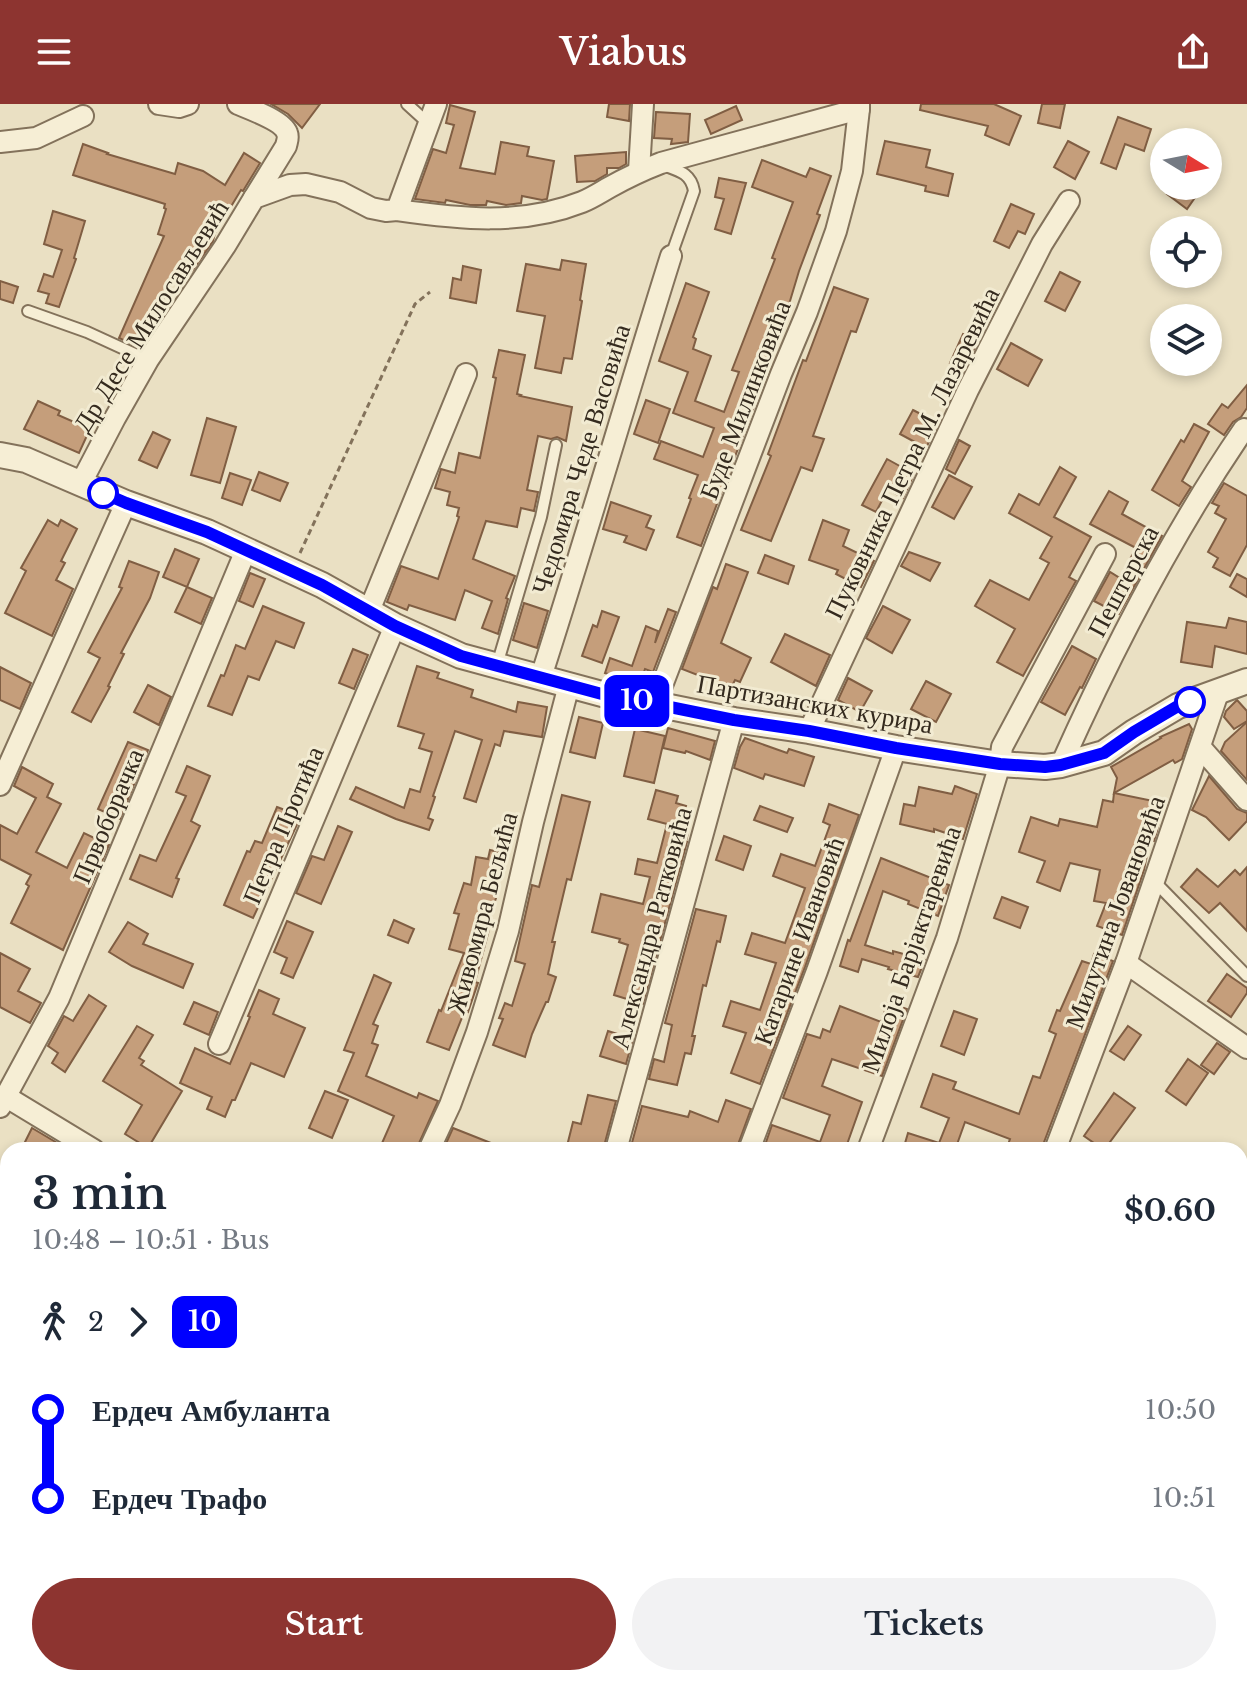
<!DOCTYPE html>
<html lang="en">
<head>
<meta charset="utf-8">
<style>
	:root { --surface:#fff; --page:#f2f2f3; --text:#1f2937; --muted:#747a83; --accent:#8d3430 }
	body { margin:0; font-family:"Libre Baskerville",serif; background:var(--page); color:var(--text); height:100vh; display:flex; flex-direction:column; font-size:30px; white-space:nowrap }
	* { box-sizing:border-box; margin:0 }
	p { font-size:26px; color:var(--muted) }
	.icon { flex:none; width:44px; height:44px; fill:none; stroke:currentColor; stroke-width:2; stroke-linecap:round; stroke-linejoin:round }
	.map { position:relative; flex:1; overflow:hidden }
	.side { position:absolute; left:0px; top:1038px; width:1248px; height:544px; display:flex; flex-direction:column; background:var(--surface); border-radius:24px 24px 0 0; box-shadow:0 4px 12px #0003 }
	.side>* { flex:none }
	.badge { padding:0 16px; border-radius:12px; font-size:28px; line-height:52px }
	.needle { width:52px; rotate:100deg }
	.buttons { position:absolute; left:1150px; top:24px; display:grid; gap:16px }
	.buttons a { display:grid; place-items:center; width:72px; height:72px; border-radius:50%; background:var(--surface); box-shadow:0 4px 12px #0003; font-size:40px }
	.map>.badge { position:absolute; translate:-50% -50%; box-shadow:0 0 0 4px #fff }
	.legs { display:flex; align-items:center; gap:12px; height:88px; padding:0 32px; font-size:26px }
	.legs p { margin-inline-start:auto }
	.headline { display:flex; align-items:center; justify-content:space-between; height:136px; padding:0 32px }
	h1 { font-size:44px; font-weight:600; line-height:60px }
	.button { display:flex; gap:16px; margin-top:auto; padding:16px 32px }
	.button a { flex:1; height:92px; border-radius:48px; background:var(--accent); color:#fff; font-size:32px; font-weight:600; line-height:92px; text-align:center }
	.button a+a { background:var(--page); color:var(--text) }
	ul { padding:0 32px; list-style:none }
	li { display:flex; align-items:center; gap:28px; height:88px; font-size:30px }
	li i { display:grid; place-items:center; width:12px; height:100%; margin:0 10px; background:currentColor }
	li i::after { content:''; width:20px; height:20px; margin:-10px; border:6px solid; border-radius:50%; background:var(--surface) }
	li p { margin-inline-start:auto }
	li:first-child i { background:linear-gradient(#0000 50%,currentColor 0) }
	li:last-child i { background:linear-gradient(currentColor 50%,#0000 0) }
	header { display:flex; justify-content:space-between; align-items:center; height:104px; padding:0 32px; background:var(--accent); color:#fff; font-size:36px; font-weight:600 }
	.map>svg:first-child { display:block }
</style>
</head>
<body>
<header><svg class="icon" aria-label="menu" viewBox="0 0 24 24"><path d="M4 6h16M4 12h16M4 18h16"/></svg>Viabus<svg class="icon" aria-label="share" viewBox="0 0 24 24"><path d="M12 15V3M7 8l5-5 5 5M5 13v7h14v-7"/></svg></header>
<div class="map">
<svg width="1247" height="1582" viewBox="0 0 1247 1582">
	<rect width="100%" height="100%" fill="#eae0c3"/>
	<g fill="#c59e7b" stroke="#805e43" stroke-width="2">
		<polygon points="271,0 320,0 302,24 288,10"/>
		<polygon points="609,0 630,0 629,17 607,13"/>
		<polygon points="921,0 994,0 1021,12 1009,41 985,31 988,22 920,6"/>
		<polygon points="1042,0 1065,0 1060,24 1038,19"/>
		<polygon points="450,1 475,8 460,64 495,70 501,38 529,43 527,52 554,57 547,95 542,96 522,92 521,99 506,101 487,97 486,101 470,101 446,96 445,99 415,95 433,45 446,49 454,21 446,19"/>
		<polygon points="736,2 742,16 711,30 705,16"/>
		<polygon points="656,8 690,10 688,38 671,40 672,35 654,34"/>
		<polygon points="1118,13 1151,25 1144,47 1125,40 1116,65 1101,59"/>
		<polygon points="885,37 930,46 926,63 953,70 948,92 925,87 926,82 877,70"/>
		<polygon points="1068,37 1089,48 1075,75 1054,63"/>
		<polygon points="83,40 108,49 107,50 175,70 178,59 203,67 225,81 244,49 260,59 243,87 241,86 215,129 213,137 189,172 185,170 182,175 174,171 153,219 155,220 152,228 141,244 119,234 164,132 158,130 166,105 164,104 165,100 73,71"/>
		<polygon points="626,48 626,60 619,64 607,64 607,70 595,77 577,78 575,52"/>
		<polygon points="762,56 806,73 810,64 831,72 817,110 820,111 799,167 787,207 751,299 755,300 701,442 677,433 691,395 689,394 698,371 654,355 661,337 703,353 714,324 673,309 688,268 659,257 686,179 709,188 693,233 696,235 693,245 711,252 695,297 724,308 739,268 732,266 775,155 772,154 793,98 752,83"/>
		<polygon points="719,74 746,79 731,130 715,125 724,95 715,93"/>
		<polygon points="1173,82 1203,82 1187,105 1167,90"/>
		<polygon points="1011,100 1034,110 1025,130 1018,127 1009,144 994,137"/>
		<polygon points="53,107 85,117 74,154 76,155 59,203 46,199 49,190 38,187 44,170 53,173 62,146 44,140"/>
		<polygon points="562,156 586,160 580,196 582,197 572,255 564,254 561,269 535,264 545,212 517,207 526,160 560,166"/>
		<polygon points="463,162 481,166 476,199 450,194 453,174 461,176"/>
		<polygon points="1060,168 1080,178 1065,207 1045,197"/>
		<polygon points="0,177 18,183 13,199 0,195"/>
		<polygon points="834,183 868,195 856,228 851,227 813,332 824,335 812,367 801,363 771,437 741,426 771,352 768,350 803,256 806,257"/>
		<polygon points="963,230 978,237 964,265 950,259"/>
		<polygon points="1011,239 1042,256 1028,282 997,265"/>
		<polygon points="499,246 525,251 517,290 521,291 520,292 572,303 566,337 557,333 551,335 538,332 527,386 538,388 534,407 521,404 517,423 486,417 473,455 515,472 506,494 508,495 498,530 482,524 492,497 465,486 455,516 409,501 407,506 387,498 401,462 438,475 459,413 457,412 459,404 447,401 450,388 435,384 441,365 455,369 459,349 480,354 496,274 493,273"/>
		<polygon points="1247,281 1247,304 1241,313 1233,318 1224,331 1208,320 1222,300 1228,304"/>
		<polygon points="646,296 670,305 658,339 634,330"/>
		<polygon points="38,297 60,307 58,311 90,325 79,349 24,325"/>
		<polygon points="913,306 938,319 926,344 900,330"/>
		<polygon points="207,314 236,323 220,379 191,371"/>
		<polygon points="1194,320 1209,328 1182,377 1191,383 1179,402 1152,386 1181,336 1184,338"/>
		<polygon points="153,328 170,336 157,364 139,356"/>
		<polygon points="959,336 970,342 955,370 946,365"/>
		<polygon points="887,355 914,370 903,394 888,385 876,408 862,401"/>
		<polygon points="1060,363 1076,373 1054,413 1091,433 1069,473 1076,477 1023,572 997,558 1015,525 975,502 990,476 1029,496 1049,459 1040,454 1052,433 1009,409 1019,390 1039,401"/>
		<polygon points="259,368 288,379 280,397 252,386"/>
		<polygon points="230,369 251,376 242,401 222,394"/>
		<polygon points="949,371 972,383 954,415 932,403"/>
		<polygon points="1224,379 1247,392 1247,441 1230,472 1213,463 1218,454 1208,448 1226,415 1215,409 1219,402 1212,399"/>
		<polygon points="1109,387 1128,398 1122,410 1162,432 1119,510 1094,497 1110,468 1120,474 1136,444 1090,420"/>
		<polygon points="611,398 651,412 646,423 654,426 646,446 624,438 627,432 603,425"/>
		<polygon points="48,416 58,422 61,416 77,425 61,457 65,459 56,476 73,485 52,532 5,509 26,467 21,464"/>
		<polygon points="823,416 849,426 843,442 874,457 861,483 836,470 838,466 809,456"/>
		<polygon points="175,445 199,455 187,483 163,473"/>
		<polygon points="909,448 940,459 930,477 901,462"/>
		<polygon points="765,451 794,462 788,480 758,469"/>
		<polygon points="129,457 159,468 150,494 121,549 124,550 108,582 110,583 91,618 72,608 100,554 88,548 122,484 119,483"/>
		<polygon points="726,460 748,468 721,539 751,554 740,578 735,576 731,584 682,565 713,483 717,485"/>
		<polygon points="250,469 265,475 253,503 239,497"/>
		<polygon points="1237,470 1247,475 1247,493 1230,483"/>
		<polygon points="187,483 212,494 201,520 175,508"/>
		<polygon points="524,499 548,507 537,544 513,536"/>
		<polygon points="263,502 304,519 294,544 276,537 259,576 248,572 232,611 208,602 221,571 224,572 236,541 245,545"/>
		<polygon points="883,502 910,516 892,549 866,534"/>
		<polygon points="668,505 676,508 653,568 645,565 639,582 613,578 615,572 605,569 610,554 632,562 646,522 658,527 655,539"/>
		<polygon points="602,507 619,513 602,559 582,552 593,521 597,523"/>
		<polygon points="1229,514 1247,518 1247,550 1215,542 1212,563 1181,558 1187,518 1226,524"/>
		<polygon points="785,530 830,551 816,582 771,558"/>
		<polygon points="1072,542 1096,555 1082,584 1080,583 1065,611 1041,598"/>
		<polygon points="353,545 368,551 354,585 339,579"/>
		<polygon points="417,562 439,569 437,574 473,586 471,593 516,608 518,598 547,603 542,633 504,627 500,642 495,640 476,698 464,694 482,636 455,627 433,692 435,693 428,714 433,716 429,726 396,715 350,695 356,683 404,704 410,685 420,688 432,648 419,644 424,630 398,622"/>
		<polygon points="0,563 31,579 20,605 0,596"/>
		<polygon points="848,574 872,587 860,608 838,596"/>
		<polygon points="926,577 951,590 936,618 911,605"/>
		<polygon points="148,581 171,593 159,621 134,608"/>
		<polygon points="1237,596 1247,607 1247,617 1234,625 1224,613 1226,607"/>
		<polygon points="579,613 603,619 595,654 570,648"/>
		<polygon points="1247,618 1247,676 1221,647 1225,638"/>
		<polygon points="1189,620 1192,625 1182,655 1175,659 1173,656 1114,689 1117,674 1111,663 1161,634 1160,633"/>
		<polygon points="668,624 715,637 710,656 686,647 685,649 663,644"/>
		<polygon points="635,625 665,632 654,679 624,672"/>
		<polygon points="745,634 787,649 789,645 814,653 804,682 765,670 763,675 734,664 740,643"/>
		<polygon points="128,638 148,646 120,715 98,705"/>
		<polygon points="187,662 210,672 191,717 200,722 176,774 179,775 172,793 130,775 140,751 156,757 186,692 176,688"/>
		<polygon points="22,663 53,680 47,693 61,700 36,748 67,764 84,729 109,741 63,846 11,819 29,782 26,780 31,771 0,755 0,721 17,730 36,694 14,682"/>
		<polygon points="1209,672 1237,705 1247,709 1247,717 1229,736 1206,713 1192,706"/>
		<polygon points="955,682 977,690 963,735 934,725 934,728 900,720 904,700 915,702 919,683 952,690"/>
		<polygon points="656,686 678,692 676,699 686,702 679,726 688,728 686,738 687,738 643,900 614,891 628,841 619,838 620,835 592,828 601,790 643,800 650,773 635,770 638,755 657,759 667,720 648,715"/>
		<polygon points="1114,689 1163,699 1157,727 1154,737 1150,736 1144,766 1122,831 1097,822 1106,799 1094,797 1100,766 1070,759 1060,787 1037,778 1045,757 1019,748 1031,713 1058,722 1060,715 1097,723 1103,696 1113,698"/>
		<polygon points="562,691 590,698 571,776 567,775 552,838 555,838 548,870 556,873 548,898 546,898 532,930 525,953 493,941 503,915 499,914 505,899 512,902 525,860 515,857 532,781 539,783"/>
		<polygon points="829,700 859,711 805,863 760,980 731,969 746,929 723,922 731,897 760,906 776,859 745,850 752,829 785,839 805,784 773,772 781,750 815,762 830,721 823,718"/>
		<polygon points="760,702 793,714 787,728 754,716"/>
		<polygon points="277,703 301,712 253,814 224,801 247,747 250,748 255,737 262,739"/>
		<polygon points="338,722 352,728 321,800 296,789 312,752 324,756"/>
		<polygon points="724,732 751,742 743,766 716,756"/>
		<polygon points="490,746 504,749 496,794 486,825 489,826 475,878 478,879 468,908 465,906 449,946 427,938 439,906 441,907 464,849 449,845 459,810 454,809 464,779 471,781 476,753 488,755"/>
		<polygon points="881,754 949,781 938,812 908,800 909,797 883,787 865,841 893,850 893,847 925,856 918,873 888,865 889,863 862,855 858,868 840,862 848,836 850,837"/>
		<polygon points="1247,763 1247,827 1220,799 1209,809 1181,783 1197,765 1218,783 1235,766 1240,771"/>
		<polygon points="1002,793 1028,803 1020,824 994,814"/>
		<polygon points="696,805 726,812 720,838 717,837 706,882 703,881 692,932 695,932 691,950 685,949 677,981 649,975 654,955 664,958 672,921 665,919"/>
		<polygon points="394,816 414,825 408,839 388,831"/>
		<polygon points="287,817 313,828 293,874 281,869 287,854 274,848"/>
		<polygon points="128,818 148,830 143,840 193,860 183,884 132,862 109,848"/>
		<polygon points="0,849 30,865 18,887 41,899 30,919 0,903"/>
		<polygon points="1094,850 1113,857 1041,1046 1006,1046 1010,1035 965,1018 955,1046 903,1046 908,1029 939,1039 949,1014 921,1003 933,970 956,978 953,985 1019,1010 1033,972 1040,974 1056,930 1049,927 1057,906 1060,907 1082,857 1091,860"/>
		<polygon points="1227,870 1247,884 1247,889 1231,913 1208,897"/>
		<polygon points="374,871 391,879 373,920 378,922 372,939 378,941 366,972 417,994 419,989 438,997 416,1046 379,1046 394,1012 338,987 354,949 344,946"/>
		<polygon points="259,886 279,895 273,910 305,924 284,973 251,959 235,996 232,996 225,1013 207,1005 212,993 180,979 195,944 230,960 250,913 248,912"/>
		<polygon points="89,891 106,902 65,968 52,959 58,949 48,942 64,912 73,917"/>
		<polygon points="194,898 218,908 209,931 184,920"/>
		<polygon points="888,898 907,905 882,972 832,955 822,982 862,998 845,1046 769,1046 764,1044 772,1021 820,1038 830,1011 783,994 807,930 820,934 823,925 830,928 840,902 881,918"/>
		<polygon points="954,907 977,915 964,951 941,942"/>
		<polygon points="137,922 153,931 139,954 144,957 141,961 182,987 148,1044 125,1030 142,1001 103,977"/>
		<polygon points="1128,922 1141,931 1124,956 1110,947"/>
		<polygon points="608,927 633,935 626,960 600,952"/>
		<polygon points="1217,939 1230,948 1214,970 1201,961"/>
		<polygon points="1188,955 1208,969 1186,1001 1166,987"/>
		<polygon points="325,987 348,996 332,1034 309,1024"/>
		<polygon points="1114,989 1135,1004 1104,1046 1084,1032"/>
		<polygon points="588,991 616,997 603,1046 584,1046 567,1042 573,1018 581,1020"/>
		<polygon points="726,996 751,1005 736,1046 630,1046 642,1002 688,1013 690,1007 718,1018"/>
		<polygon points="32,1024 69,1046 21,1046"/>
		<polygon points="453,1024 506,1045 506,1046 443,1046"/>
	</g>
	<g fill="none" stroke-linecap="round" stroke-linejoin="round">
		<g stroke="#83725b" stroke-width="14">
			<g id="service">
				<polyline points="407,0 429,20"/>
				<path d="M666,62C680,67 691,70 694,87L671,152"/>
				<polyline points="28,207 87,228 148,256"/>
				<polyline points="497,561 541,413 556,341"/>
				<polyline points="1155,778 1247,872"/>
			</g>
		</g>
		<g stroke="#83725b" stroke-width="24">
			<g id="minor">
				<polyline points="159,0 179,3 188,0"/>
				<path d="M238,0C250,5 283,17 287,29C289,34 287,37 286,42L254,94"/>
				<polyline points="0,38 36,34 83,12"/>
				<polyline points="639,67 643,0"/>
				<path d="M397,106C460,115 521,122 582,98C592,94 601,88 610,83C626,74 643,66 661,59L859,5V0"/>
				<polyline points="81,379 115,314 148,256 225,142 254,94 290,81 306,80 340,88 371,104 386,107 397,106 436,0"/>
				<polyline points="369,507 466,270"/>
				<path d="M541,573C586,433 627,292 671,152"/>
				<polyline points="655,600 781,270 807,208 836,127 852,67 859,5"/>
				<polyline points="809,627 968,286 1042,140 1069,97"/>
				<polyline points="1201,644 1247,696"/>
				<path d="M1061,661C1113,545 1172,430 1244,325"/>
				<polyline points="0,681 126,399"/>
				<polyline points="1126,859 1247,944"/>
				<polyline points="219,940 395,522"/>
				<polyline points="5,992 94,1046"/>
				<polyline points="0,1003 59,894 246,446"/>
				<polyline points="429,1046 450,1001 477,928 508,827 533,718 569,581"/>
				<polyline points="616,1046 734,616"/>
				<polyline points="749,1046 817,867 896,644"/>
				<polyline points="868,1046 947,834 1000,660 1002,643 1105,450"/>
				<polyline points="1055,1046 1126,859 1219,586"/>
				<polyline points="0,1116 8,1120"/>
				<polyline points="0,1405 8,1409"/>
				<polyline points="1240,1466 1247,1462"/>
				<polyline points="1033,1574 1049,1582"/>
				<polyline points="533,1578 538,1582"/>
				<polyline points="185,1582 191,1574"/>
				<polyline points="803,1582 809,1574"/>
				<polyline points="1075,1582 1087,1574"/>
			</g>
		</g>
		<g stroke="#83725b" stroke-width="28">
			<polyline id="tertiary" points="0,351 26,356 126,399 207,428 322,481 395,522 461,552 613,593 655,600 734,616 809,627 896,644 1000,660 1045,663 1061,661 1104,649 1134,628 1178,602 1247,577"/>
		</g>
		<polyline stroke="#83725b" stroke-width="3" stroke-dasharray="6 4" stroke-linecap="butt" points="300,449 415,200 430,188"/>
		<use href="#service" stroke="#f6eed5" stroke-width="10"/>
		<use href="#minor" stroke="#f6eed5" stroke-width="20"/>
		<use href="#tertiary" stroke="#f6eed5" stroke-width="24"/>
	</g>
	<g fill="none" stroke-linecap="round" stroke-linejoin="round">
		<g stroke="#fff" stroke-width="18">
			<polyline id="line-1" points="103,389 126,399 207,428 322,481 395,522 461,552 613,593 655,600 734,616 809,627 896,644 1000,660 1045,663 1061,661 1104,649 1134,628 1178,602 1190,598"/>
		</g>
		<use href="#line-1" stroke="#00f" stroke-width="12"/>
	</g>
	<g fill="#fff" stroke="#00f" stroke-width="4">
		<circle cx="103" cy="389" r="14"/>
		<circle cx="1190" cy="598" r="14"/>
	</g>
	<g text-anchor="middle" stroke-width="6" stroke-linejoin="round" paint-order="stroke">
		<g font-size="26" fill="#342a1e" stroke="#f2ebd2">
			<text transform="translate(151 212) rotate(-58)" y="9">Др Десе Милосављевић</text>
			<text transform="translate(745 296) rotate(-69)" y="9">Буде Милинковића</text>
			<text transform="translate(912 349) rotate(-64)" y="9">Пуковника Петра М. Лазаревића</text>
			<text transform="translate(581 355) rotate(-73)" y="9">Чедомира Чеде Васовића</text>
			<text transform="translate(1123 477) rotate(-62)" y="9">Пештерска</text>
			<text transform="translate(815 600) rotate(10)" y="9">Партизанских курира</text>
			<text transform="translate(108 712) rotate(-67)" y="9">Првоборачка</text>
			<text transform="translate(283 721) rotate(-67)" y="9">Петра Протића</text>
			<text transform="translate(1115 808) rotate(-70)" y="9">Милутина Јовановића</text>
			<text transform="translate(482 809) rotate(-75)" y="9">Живомира Бељића</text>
			<text transform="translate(651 824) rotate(-75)" y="9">Александра Ратковића</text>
			<text transform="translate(799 837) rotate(-70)" y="9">Катарине Ивановић</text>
			<text transform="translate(911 845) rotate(-71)" y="9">Милоја Барјактаревића</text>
		</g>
	</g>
</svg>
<div class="buttons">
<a><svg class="needle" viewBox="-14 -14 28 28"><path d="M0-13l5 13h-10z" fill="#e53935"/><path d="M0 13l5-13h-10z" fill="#747a83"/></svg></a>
<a><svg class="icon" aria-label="locate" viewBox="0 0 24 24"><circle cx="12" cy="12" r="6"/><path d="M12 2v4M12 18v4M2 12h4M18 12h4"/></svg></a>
<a><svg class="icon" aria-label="layers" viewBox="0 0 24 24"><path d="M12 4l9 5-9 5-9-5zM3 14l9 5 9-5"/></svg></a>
</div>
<b class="badge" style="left:637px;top:597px;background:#00f;color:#fff">10</b>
<section class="side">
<div class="headline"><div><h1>3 min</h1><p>10:48 – 10:51 · Bus</p></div><b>$0.60</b></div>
<div class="legs"><svg class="icon" aria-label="walk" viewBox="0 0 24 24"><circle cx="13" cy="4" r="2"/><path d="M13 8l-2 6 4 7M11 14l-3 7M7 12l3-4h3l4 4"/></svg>2<svg class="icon" aria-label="forward" viewBox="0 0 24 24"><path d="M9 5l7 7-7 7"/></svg><b class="badge" style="background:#00f;color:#fff">10</b></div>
<ul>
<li><i style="color:#00f"></i><b>Ердеч Амбуланта</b><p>10:50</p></li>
<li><i style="color:#00f"></i><b>Ердеч Трафо</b><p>10:51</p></li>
</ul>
<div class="button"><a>Start</a><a>Tickets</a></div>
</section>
</div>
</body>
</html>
